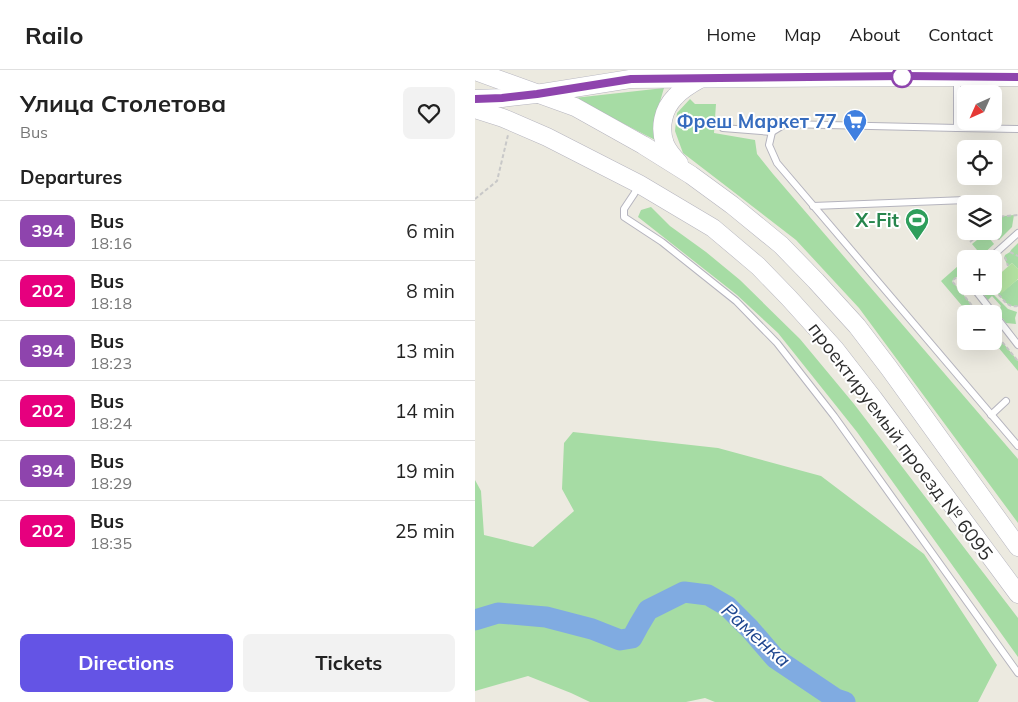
<!DOCTYPE html>
<html lang="en">
<head>
<meta charset="utf-8">
<style>
	:root { --surface:#fff; --page:#f2f2f2; --text:#222; --muted:#767676; --line:#e0e0e0; --accent:#6454e5 }
	body { margin:0; font-family:Mulish,sans-serif; background:var(--page); color:var(--text); height:100vh; display:flex; flex-direction:column; font-size:19px; white-space:nowrap }
	* { box-sizing:border-box; margin:0 }
	p { font-size:16px; color:var(--muted) }
	.icon { flex:none; width:28px; height:28px; fill:none; stroke:currentColor; stroke-width:2; stroke-linecap:round; stroke-linejoin:round }
	.map { position:relative; flex:1; overflow:hidden }
	.sheet { display:flex; flex-direction:column; background:var(--surface); width:475px }
	.sheet>* { flex:none }
	.badge { padding:0 10px; border-radius:8px; font-size:18px; line-height:32px }
	.needle { width:32px; rotate:225deg }
	.buttons { position:absolute; left:482px; top:15px; display:grid; gap:10px }
	.buttons a { display:grid; place-items:center; width:45px; height:45px; border-radius:8px; background:var(--surface); box-shadow:0 5px 20px #0002; font-size:25px }
	.map>.badge { position:absolute; translate:-50% -50%; box-shadow:0 0 0 2px #fff }
	h2 { padding:0 20px; font-size:19px; line-height:45px }
	.round { display:grid; place-items:center; flex:none; width:52px; height:52px; border-radius:8px; background:var(--page) }
	.head { display:flex; align-items:center; justify-content:space-between; height:85px; padding:0 20px }
	h1 { font-size:24px; font-weight:700; line-height:38px }
	.action { display:flex; gap:10px; margin-top:auto; padding:10px 20px }
	.action a { flex:1; height:58px; border-radius:8px; background:var(--accent); color:#fff; font-size:20px; font-weight:700; line-height:58px; text-align:center }
	.action a+a { background:var(--page); color:var(--text) }
	ul { padding:0; list-style:none }
	li { display:flex; align-items:center; gap:15px; height:60px; padding:0 20px; border-top:1px solid var(--line) }
	li div { flex:1 }
	li b { display:block; font-size:19px }
	li em { font-style:normal }
	li .badge { min-width:55px; font-weight:700; text-align:center }
	header { display:flex; align-items:center; gap:30px; box-sizing:border-box; height:70px; padding:0 25px; background:var(--surface); border-bottom:1px solid var(--line) }
	header strong { font-size:24px }
	nav { display:flex; gap:28px; margin-inline-start:auto; font-size:18px }
	main { display:flex; flex:1; min-height:0 }
	.map>svg:first-child { display:block }
</style>
</head>
<body>
<header>
<strong>Railo</strong>
<nav><a>Home</a><a>Map</a><a>About</a><a>Contact</a></nav>
</header>
<main>
<section class="sheet">
<div class="head"><div><h1>Улица Столетова</h1><p>Bus</p></div><a class="round"><svg class="icon" aria-label="heart" viewBox="0 0 24 24"><path d="M12 20l-8-8c-3-5 5-10 8-4 3-6 11-1 8 4z"/></svg></a></div>
<h2>Departures</h2>
<ul>
<li><span class="badge" style="background:#8e44ad;color:#fff">394</span><div><b>Bus</b><p>18:16</p></div><em>6 min</em></li>
<li><span class="badge" style="background:#e6007e;color:#fff">202</span><div><b>Bus</b><p>18:18</p></div><em>8 min</em></li>
<li><span class="badge" style="background:#8e44ad;color:#fff">394</span><div><b>Bus</b><p>18:23</p></div><em>13 min</em></li>
<li><span class="badge" style="background:#e6007e;color:#fff">202</span><div><b>Bus</b><p>18:24</p></div><em>14 min</em></li>
<li><span class="badge" style="background:#8e44ad;color:#fff">394</span><div><b>Bus</b><p>18:29</p></div><em>19 min</em></li>
<li><span class="badge" style="background:#e6007e;color:#fff">202</span><div><b>Bus</b><p>18:35</p></div><em>25 min</em></li>
</ul>
<div class="action"><a>Directions</a><a>Tickets</a></div>
</section>
<div class="map">
<svg width="543" height="632" viewBox="0 0 543 632">
	<rect width="100%" height="100%" fill="#eceae0"/>
	<g fill="#a6dca4">
		<polygon points="189,18 181,45 182,71 99,28"/>
		<polygon points="215,29 220,34 241,34 239,63 280,70 282,84 298,104 543,389 543,453 384,238 321,170 208,83 200,61 202,43"/>
		<polygon points="176,137 195,156 231,182 265,210 325,269 379,334 543,548 543,587 382,362 303,263 262,225 163,147 166,140"/>
		<polygon points="539,145 537,157 524,170 518,161 519,147"/>
		<polygon points="512,162 515,169 519,174 503,189 492,189 502,180 497,174"/>
		<polygon points="543,173 543,199 537,193 533,196 529,188 530,185 535,182 536,180"/>
		<polygon points="491,189 491,199 477,211 504,244 494,244 466,211"/>
		<path d="M542,210H543V236C533,238 530,231 523,224C520,221 517,219 514,216L519,215L526,223Z"/>
		<polygon points="505,216 510,216 533,239 542,242 540,248 541,254 531,253 522,241 526,236 517,226 513,230 507,222"/>
		<polygon points="519,262 543,291 543,301 518,271 519,271"/>
		<polygon points="98,362 243,378 346,406 449,484 522,595 503,632 240,632 230,628 211,632 115,632 96,623 53,606 0,621 0,410 6,421 9,465 58,477 99,441 87,419 89,373"/>
	</g>
	<polygon fill="#b3e2a1" points="537,193 543,199 543,209 526,224 519,215 519,209"/>
	<g fill="none" stroke-linecap="round" stroke-linejoin="round">
		<polyline stroke="#80abe1" stroke-width="21" points="0,550 23,543 71,547 117,559 145,570 157,568 164,555 173,540 209,522 233,525 252,536 275,559 300,588 361,629 370,632"/>
		<g stroke="#b5b4be" stroke-width="8">
			<g id="lane">
				<polyline points="482,8 482,58 310,54 297,62 294,75 302,93 543,376"/>
				<polyline points="248,58 297,62"/>
				<polyline points="482,58 543,59"/>
				<polyline points="164,115 159,124 149,139 149,147 187,172 261,231 302,273 359,346 543,603"/>
				<polyline points="338,136 491,130"/>
				<polyline points="514,189 543,163"/>
				<polyline points="497,216 519,244"/>
				<polyline points="519,244 543,275"/>
				<polyline points="516,345 531,331"/>
			</g>
		</g>
		<g stroke="#b5b4be" stroke-width="19">
			<g id="secondary">
				<polyline points="0,1 100,37 168,75 216,105 257,135 306,175 341,211 382,256 414,298 543,477"/>
				<polyline points="0,29 27,28 61,24 155,9 428,7 543,7"/>
				<polyline points="0,39 28,48 72,67 164,114 238,158 283,196 314,228 360,279 398,328 543,524"/>
				<path d="M204,93C199,88 193,81 190,74C184,58 188,39 200,27C207,19 216,14 225,9"/>
			</g>
		</g>
		<g stroke="#c8c8c8" stroke-width="2" stroke-dasharray="4 2.5" stroke-linecap="butt">
			<polyline points="0,129 22,111 33,65"/>
			<polyline points="519,147 543,145"/>
			<polyline points="497,161 501,167"/>
			<polyline points="518,161 524,170"/>
			<polyline points="495,172 508,161"/>
			<polyline points="535,182 543,186"/>
			<polyline points="530,187 533,196"/>
			<polyline points="491,199 477,211 504,244"/>
			<polyline points="519,199 524,205"/>
			<path d="M514,216C517,219 520,221 523,224C530,231 533,238 543,236"/>
			<polyline points="519,262 543,291"/>
		</g>
		<use href="#lane" stroke="#fff" stroke-width="6"/>
		<use href="#secondary" stroke="#fff" stroke-width="18"/>
	</g>
	<g fill="none" stroke-linecap="round" stroke-linejoin="round">
		<g stroke="#fff" stroke-width="11">
			<polyline id="line" points="0,29 27,28 62,24 156,9 428,6 543,7"/>
		</g>
		<use href="#line" stroke="#8e44ad" stroke-width="8"/>
	</g>
	<defs>
		<g id="supermarket-pin" transform="scale(1.25)"><path d="M0 17L-7.5 6A9.5 9.5 0 1 1 7.5 6Z" fill="#3f7fe0" stroke="#fff"/><path d="M-6-5.5h2.5l.6 2H6L4.5 2H-2.5L-4.4-4H-6ZM-1.5 3.2a1.3 1.3 0 1 0 .1 0ZM3 3.2a1.3 1.3 0 1 0 .1 0Z" fill="#fff"/></g>
		<g id="stadium-pin" transform="scale(1.25)"><path d="M0 17L-7.5 6A9.5 9.5 0 1 1 7.5 6Z" fill="#2e9e5b" stroke="#fff"/><path d="M0-5a6.5 5 0 1 0 0 10a6.5 5 0 1 0 0-10ZM-3.5-1.8h7v3.6h-7Z" fill="#fff"/></g>
	</defs>
	<g fill-rule="evenodd">
		<use href="#supermarket-pin" x="380" y="51"/>
		<use href="#stadium-pin" x="442" y="150"/>
	</g>
	<circle fill="#fff" stroke="#8e44ad" stroke-width="2.5" cx="427" cy="7" r="10"/>
	<g text-anchor="middle" stroke-width="4" stroke-linejoin="round" paint-order="stroke">
		<g font-size="19" font-weight="bold" fill="#366cbe" stroke="#fff" text-anchor="end">
			<text x="362" y="58">Фреш Маркет 77</text>
		</g>
		<g font-size="19" font-weight="bold" fill="#27864d" stroke="#fff" text-anchor="end">
			<text x="424" y="157">X-Fit</text>
		</g>
		<g font-size="19" fill="#2c2c2c" stroke="#fff">
			<text transform="translate(426 371) rotate(53)" y="7">проектируемый проезд № 6095</text>
		</g>
		<g font-size="20" font-style="italic" fill="#1e468f" stroke="#fff">
			<text transform="translate(281 565) rotate(42)" y="7">Раменка</text>
		</g>
	</g>
</svg>
<div class="buttons">
<a><svg class="needle" viewBox="-14 -14 28 28"><path d="M0-13l5 13h-10z" fill="#e53935"/><path d="M0 13l5-13h-10z" fill="#767676"/></svg></a>
<a><svg class="icon" aria-label="locate" viewBox="0 0 24 24"><circle cx="12" cy="12" r="6"/><path d="M12 2v4M12 18v4M2 12h4M18 12h4"/></svg></a>
<a><svg class="icon" aria-label="layers" viewBox="0 0 24 24"><path d="M12 4l9 5-9 5-9-5zM3 14l9 5 9-5"/></svg></a>
<a>+</a>
<a>−</a>
</div>
</div>
</main>
</body>
</html>
